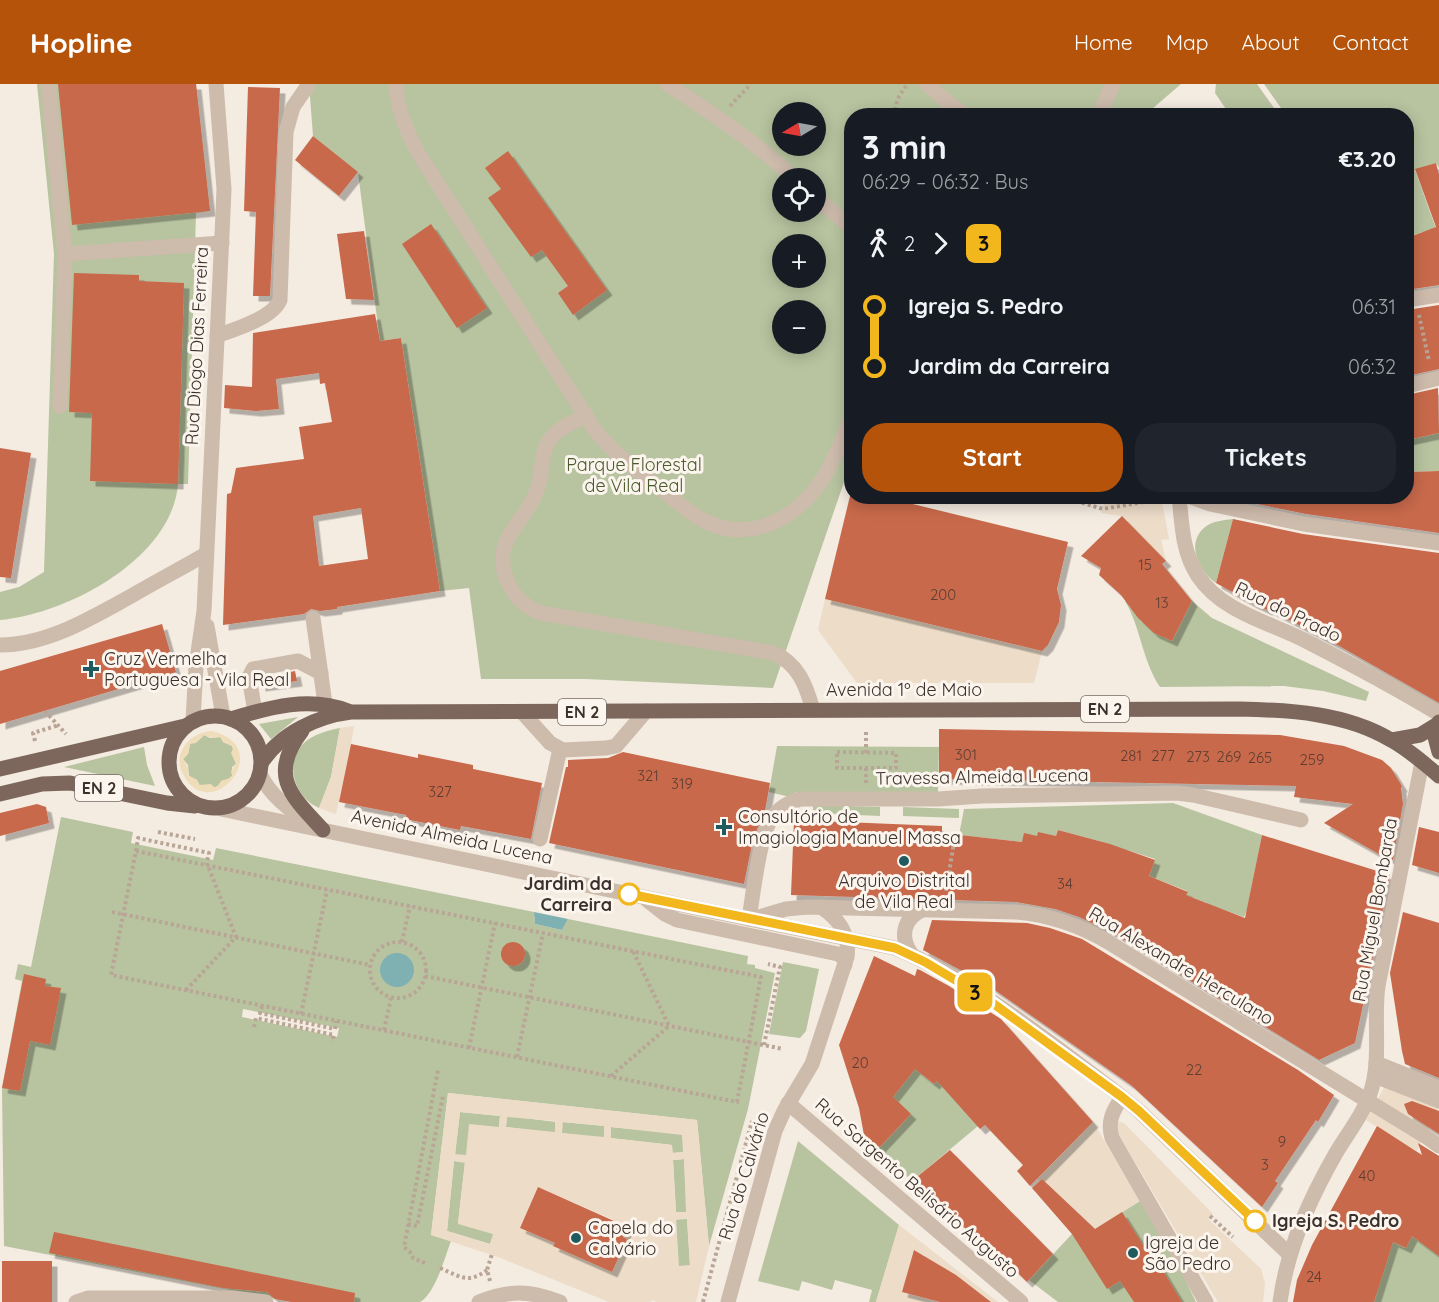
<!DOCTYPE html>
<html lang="en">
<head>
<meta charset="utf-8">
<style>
	:root { --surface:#171b24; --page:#20242c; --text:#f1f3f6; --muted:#9ea1a6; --accent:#b45309 }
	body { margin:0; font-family:Quicksand,sans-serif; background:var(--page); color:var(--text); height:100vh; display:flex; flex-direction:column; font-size:22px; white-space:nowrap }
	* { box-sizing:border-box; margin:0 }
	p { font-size:20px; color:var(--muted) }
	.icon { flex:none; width:33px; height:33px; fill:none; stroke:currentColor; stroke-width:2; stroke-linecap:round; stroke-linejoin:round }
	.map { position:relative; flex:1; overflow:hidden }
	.details { position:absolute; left:844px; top:24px; width:570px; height:396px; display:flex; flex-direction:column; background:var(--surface); border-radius:24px; box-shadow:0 3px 15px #0003 }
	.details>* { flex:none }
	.badge { padding:0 12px; border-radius:9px; font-size:21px; line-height:39px }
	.needle { width:39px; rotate:260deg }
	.tools { position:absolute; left:772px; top:18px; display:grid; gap:12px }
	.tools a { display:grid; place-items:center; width:54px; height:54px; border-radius:50%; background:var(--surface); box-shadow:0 3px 15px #0003; font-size:30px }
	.map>.badge { position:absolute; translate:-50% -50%; box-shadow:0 0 0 3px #fff }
	.legs { display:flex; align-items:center; gap:9px; height:66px; padding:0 18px; font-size:20px }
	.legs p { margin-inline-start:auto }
	.summary { display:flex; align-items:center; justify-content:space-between; height:102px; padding:0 18px }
	h1 { font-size:33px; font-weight:800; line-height:45px }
	.primary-button { display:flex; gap:12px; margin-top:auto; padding:12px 18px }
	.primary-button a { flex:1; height:69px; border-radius:24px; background:var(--accent); color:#fff; font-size:24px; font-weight:800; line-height:69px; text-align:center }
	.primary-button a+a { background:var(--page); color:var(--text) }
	ul { padding:0 18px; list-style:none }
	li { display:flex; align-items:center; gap:21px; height:60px; font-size:22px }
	li i { display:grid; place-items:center; width:9px; height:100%; margin:0 8px; background:currentColor }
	li i::after { content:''; width:15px; height:15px; margin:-8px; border:4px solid; border-radius:50%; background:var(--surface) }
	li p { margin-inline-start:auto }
	li:first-child i { background:linear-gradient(#0000 50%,currentColor 0) }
	li:last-child i { background:linear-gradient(currentColor 50%,#0000 0) }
	header { display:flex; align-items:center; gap:36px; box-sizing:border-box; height:84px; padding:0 30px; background:var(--accent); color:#fff }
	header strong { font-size:28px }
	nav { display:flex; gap:33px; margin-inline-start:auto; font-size:21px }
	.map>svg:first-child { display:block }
</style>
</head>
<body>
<header>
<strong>Hopline</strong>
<nav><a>Home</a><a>Map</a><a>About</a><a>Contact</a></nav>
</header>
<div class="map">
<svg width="1439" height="1218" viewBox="0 0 1439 1218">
	<defs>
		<filter id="shadow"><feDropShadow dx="5.5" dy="5.5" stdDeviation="0" flood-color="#0004"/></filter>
	</defs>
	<rect width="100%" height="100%" fill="#f4ebe1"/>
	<g fill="#b8c4a0" fill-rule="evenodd">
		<path d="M37,0H196L210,127L196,129L188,400H178C172,475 67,530 0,536V508L19,503L44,488L54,170Z"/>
		<path d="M309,0H1181L1145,31L852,32V375L773,604L586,595H481L469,504L440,507L401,254L380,257L358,89L313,52ZM783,28H816V62H783ZM783,94H816V128H783ZM783,160H816V194H783ZM783,226H816V260H783Z"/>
		<polygon points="1216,0 1257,0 1279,31 1230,31 1215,9"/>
		<polygon points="1264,0 1439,0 1439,84 1436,79 1415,86 1439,153 1422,148 1407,154 1407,32 1286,31"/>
		<polygon points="1439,349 1439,387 1408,388 1407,356"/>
		<path d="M1233,435L1216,499C1199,488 1185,459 1205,443C1213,437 1224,436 1233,435Z"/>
		<path d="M1162,480L1170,490L1140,536L1155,549L1172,557L1192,517L1212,534L1369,608L1366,617L1323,607L1284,602L1160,603C1142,576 1141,544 1125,517Z"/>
		<polygon points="298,633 271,655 259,640"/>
		<path d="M340,644L331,693L319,724C292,712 282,673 309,655C318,649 330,646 340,644Z"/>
		<polygon points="204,651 210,654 221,653 223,658 232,662 233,665 232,669 236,680 232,683 232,692 228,695 221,697 220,701 215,703 200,702 197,696 189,692 188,681 183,675 188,670 190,660 199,656"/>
		<polygon points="777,662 939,663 938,708 796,708 790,713 769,708"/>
		<polygon points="144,663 147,681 155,702 64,683"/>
		<polygon points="1173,719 1262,751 1247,826 1244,833 1221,825 1205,825 1207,819 1186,811 1187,807 1149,792 1155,775 1127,766 1118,786 1102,758 1058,746 1056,752 1037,752 1022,758 959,751 964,725"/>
		<polygon points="813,721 880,723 880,732 813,729"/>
		<polygon points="903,723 959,725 959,734 903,732"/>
		<path d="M61,733L133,748L131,759L213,776L216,764L534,828L535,840L562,846L568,835L748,872L747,880L755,881V884L775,889L748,1025L709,1162L697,1036L448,1009L431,1151L451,1157C445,1173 435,1210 420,1218H292L4,1162L2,1004L22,897L15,895L18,880L31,883ZM243,925L339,944L337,953L242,933Z"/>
		<polygon points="783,878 819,885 806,947 800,954 769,950"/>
		<polygon points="856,932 925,986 922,991 934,1000 946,987 978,1042 912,1097 878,1065 911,1030 893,1027"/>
		<polygon points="460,1028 500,1032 499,1043 466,1071 455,1071"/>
		<polygon points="507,1032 556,1038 555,1049 506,1043"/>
		<polygon points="562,1038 605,1042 604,1054 561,1049"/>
		<polygon points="611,1043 682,1050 684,1068 672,1069 672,1061 610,1054"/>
		<polygon points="798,1057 899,1141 876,1218 869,1218 872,1206 835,1196 832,1206 802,1197 799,1207 758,1197"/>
		<polygon points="684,1075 687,1128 676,1128 673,1076"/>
		<polygon points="454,1077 465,1078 458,1139 494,1150 490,1160 447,1147"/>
		<polygon points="1140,1117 1171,1167 1196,1218 1058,1218 1029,1196 1085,1136 1095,1145"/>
		<polygon points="1384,1126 1439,1170 1439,1218 1374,1218 1391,1157 1405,1164 1410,1156"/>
		<polygon points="676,1135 687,1135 690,1182 678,1182"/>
	</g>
	<path fill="#efdcb8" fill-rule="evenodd" d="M211,647C278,662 212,742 184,692C171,670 189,649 211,647ZM204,651L214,654L220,653L223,658L232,662L233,665L231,669L236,680L231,687L232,692L228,695L221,697L217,703H214L211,700L199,701L197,696L188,691V684L183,675L188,670L190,660L196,659Z"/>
	<g fill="#ecdcc8" fill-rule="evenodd">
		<polygon points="1106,413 1161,413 1169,455 1161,456 1166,477 1122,432 1101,429"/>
		<polygon points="825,515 1042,567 1034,599 857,599 818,546"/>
		<polygon points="354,642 351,660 336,730 319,724 331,693 340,644"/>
		<polygon points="1385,1002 1439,1023 1417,1067 1366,1036"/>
		<path d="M448,1009L697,1036L709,1162L696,1218H657L652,1216L651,1218H609L498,1173L431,1151ZM460,1028L500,1032L499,1043L469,1040L466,1071L455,1070ZM507,1033L555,1037V1048L506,1043ZM563,1038L604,1042V1053L562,1049ZM611,1043L682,1051L683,1068L673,1069L672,1061L611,1054ZM684,1075L686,1128H676L673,1076ZM454,1077L465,1079L458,1140L493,1150L490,1160L447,1147ZM538,1103L614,1136L613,1139L626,1145L623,1153L627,1155L554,1161L555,1159L520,1144ZM687,1135L690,1181L679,1182L676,1136Z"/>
		<polygon points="1093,1038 1140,1117 1095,1145 1037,1095"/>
		<polygon points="1120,1038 1124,1039 1213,1130 1208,1135 1261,1185 1265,1199 1263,1218 1218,1218 1116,1046 1117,1039"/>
		<polygon points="899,1141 998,1218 991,1218 955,1191 915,1166 902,1208 940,1218 876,1218"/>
	</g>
	<g fill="#7fb0b2">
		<polygon points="534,828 568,835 562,846 535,840"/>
		<circle cx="397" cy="886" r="17"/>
	</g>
	<g fill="#c8694b" fill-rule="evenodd" filter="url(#shadow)">
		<polygon points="58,0 196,0 210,127 72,141"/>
		<polygon points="248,3 280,4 270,212 253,212 256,128 244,127"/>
		<polygon points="313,52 358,88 339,112 295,76"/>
		<polygon points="508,67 607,206 573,231 558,209 568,202 542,166 531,173 488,114 501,105 485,84"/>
		<polygon points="1436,79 1439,91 1439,201 1407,206 1407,154 1436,143 1415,85"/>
		<polygon points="431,140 487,224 457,244 402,160"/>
		<polygon points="364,147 374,216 346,215 337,150"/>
		<polygon points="74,189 139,191 139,197 184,199 178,400 90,397 92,329 69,328"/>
		<polygon points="1439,221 1439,285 1407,292 1407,226"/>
		<path d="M375,230L380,257L401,254L440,507L337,523V525L320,527L311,525L304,530L223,541L227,410L231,409L236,384L304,375L299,343L332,338L325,299L320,300L319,289L276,295L279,325L256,327L224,324L225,301L252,303L253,249ZM361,424L368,475L319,482L313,432Z"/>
		<polygon points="1438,304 1439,349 1407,356 1407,311"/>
		<polygon points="0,364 31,369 11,494 0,493"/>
		<polygon points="1439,387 1439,449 1306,430 1237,416 1238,412 1407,412 1407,388"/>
		<polygon points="850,412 880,412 1068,458 1057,505 1061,521 1059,538 1048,561 1042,567 825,515"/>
		<polygon points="1122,432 1166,477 1162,480 1192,517 1172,557 1154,549 1138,534 1121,511 1099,491 1101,484 1081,472"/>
		<polygon points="1233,435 1303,450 1439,469 1439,619 1341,563 1268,525 1267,526 1252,519 1216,499"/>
		<polygon points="162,540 176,588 0,640 0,587"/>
		<polygon points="295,587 297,597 260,602 260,594"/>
		<polygon points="939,645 1280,651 1344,662 1382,676 1391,684 1402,702 1401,704 1403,720 1393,776 1384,773 1324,739 1353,720 1294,713 1296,702 939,695"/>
		<polygon points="351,660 418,674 418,670 473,681 473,685 542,699 531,755 461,742 460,746 405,735 406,731 339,718"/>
		<polygon points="623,668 770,699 765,727 753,755 744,800 549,759 566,683 568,683 568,676 608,674"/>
		<polygon points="37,720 46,723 49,739 0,752 0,729"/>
		<polygon points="794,736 942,742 942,749 1022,758 1024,749 1037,752 1038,748 1056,752 1058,746 1110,760 1155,776 1149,792 1188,808 1186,811 1245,834 1262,751 1390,791 1355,959 1319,976 1113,849 1079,833 1055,825 1016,818 791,811"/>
		<polygon points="1419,743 1439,748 1439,789 1412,781"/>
		<polygon points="1403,828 1439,839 1439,994 1405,980 1402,967 1390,889"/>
		<polygon points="932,836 1027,839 1050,844 1082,855 1298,986 1334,1011 1318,1038 1316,1036 1275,1097 1278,1099 1262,1123 1131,1001 966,886 964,888 923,866"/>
		<circle cx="513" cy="870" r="12"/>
		<polygon points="874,872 915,892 917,885 920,886 949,902 1001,935 1093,1038 1030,1102 1017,1087 1023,1081 985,1041 980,1045 937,997 934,1000 915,985 893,1013 911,1030 878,1065 864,1051 859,1024 839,961"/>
		<polygon points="24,890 46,895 45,902 61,904 50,961 30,957 20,1007 2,1004"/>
		<polygon points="1412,1017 1439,1027 1439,1050 1408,1030 1404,1020"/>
		<polygon points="1377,1042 1422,1071 1418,1059 1439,1072 1439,1172 1412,1152 1406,1164 1393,1158 1374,1218 1293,1218 1297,1196 1312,1161"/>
		<polygon points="950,1066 1053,1170 1027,1198 992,1164 990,1166 912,1097"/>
		<polygon points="1042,1095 1095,1145 1122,1128 1143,1161 1146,1159 1182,1218 1134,1218 1120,1197 1107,1205 1072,1150 1032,1104"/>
		<polygon points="538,1103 614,1137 613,1139 627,1145 623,1153 627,1155 612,1188 553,1162 555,1159 520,1144"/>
		<polygon points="54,1148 355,1209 354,1218 292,1218 275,1215 267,1208 223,1204 49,1169"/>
		<polygon points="914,1166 956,1191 991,1218 940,1218 902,1208"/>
		<rect x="2" y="1177" width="50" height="41"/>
	</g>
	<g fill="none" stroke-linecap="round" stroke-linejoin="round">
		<g stroke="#b9a596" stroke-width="4" stroke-dasharray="3 3" stroke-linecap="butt">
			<polyline points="730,22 751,0"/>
			<path d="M895,32C895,18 899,10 908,0"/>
			<polyline points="1419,231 1429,277"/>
			<polyline points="1059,412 1103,425 1161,415"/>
			<polyline points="45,627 66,650"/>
			<polyline points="35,657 33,649 59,641"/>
			<polygon points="837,668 896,669 896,684 837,684"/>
			<polyline points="866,669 866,645"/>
			<polyline points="866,699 866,683"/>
			<polyline points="158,748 195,755"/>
			<polygon points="136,767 761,893 737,1018 111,891"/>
			<polyline points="136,767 138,754 209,769 206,781"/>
			<polyline points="946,807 955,752"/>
			<polyline points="112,828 370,881"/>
			<circle cx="398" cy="886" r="28"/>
			<polyline points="402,858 410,822"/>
			<polyline points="425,892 783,965"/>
			<polyline points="186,906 236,853 208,782"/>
			<polyline points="262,922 260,929 335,945 336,937"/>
			<polyline points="301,930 327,806"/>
			<polyline points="254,943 256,934 334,951 332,958"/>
			<polyline points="384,946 391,914"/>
			<polyline points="764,961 780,883 768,880"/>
			<polyline points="469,964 495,839"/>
			<polyline points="517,973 543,849"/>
			<polyline points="611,992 669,942 633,867"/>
			<polyline points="1210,1132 1233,1153"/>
			<polyline points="408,1140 417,1142 443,1012"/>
			<polyline points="425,1179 413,1174 410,1168 404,1163 438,986"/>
			<path d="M440,1184C461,1193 468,1200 487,1186"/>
			<polyline points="490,1197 487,1186 492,1170"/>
			<polyline points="703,1218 752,1037"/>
		</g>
		<g stroke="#cdbbac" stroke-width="15">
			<polyline points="48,0 65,170 60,322"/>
			<path d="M396,0C397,24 406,46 417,67L594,345C614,370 640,390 666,409C680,420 694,433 711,440C758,459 805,428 828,386C837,369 844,350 852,332"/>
			<path d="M667,0C712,29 755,58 794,94"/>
			<polyline points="927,0 952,22 968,32"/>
			<polyline points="1098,32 1113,0"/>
			<polyline points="816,114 852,144"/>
			<polyline points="65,170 222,159"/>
			<polyline points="1407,216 1439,211"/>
			<path d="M217,252C235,245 273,234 280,216L286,48L293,23L309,0"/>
			<polyline points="1407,302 1439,294"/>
			<path d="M586,331C562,344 545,349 542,379C541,390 540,400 535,411C529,426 516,439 508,454C493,483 512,519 541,529L773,569C798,579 806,601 813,626"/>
			<path d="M1179,412C1182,440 1182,468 1198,492C1222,528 1269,538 1306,557C1351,580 1396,604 1439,630"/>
			<polyline points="1188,412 1210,420 1304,440 1439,459"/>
			<polyline points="313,534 325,620"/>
			<polyline points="207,542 223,632"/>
			<path d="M0,561C48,561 93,533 133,511C157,497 182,484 206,470"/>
			<polyline points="255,628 249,593 253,585 298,577 321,589"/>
			<polyline points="522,628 550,659 563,666 606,664 616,662 646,627"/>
			<polyline points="193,637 196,582 204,527 223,129 224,105 216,0"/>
			<path d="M260,690C271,713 291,728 313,740"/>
			<path d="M221,725L749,835L895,864C973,896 1055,962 1122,1013L1139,1027L1290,1171"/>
			<polyline points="540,755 560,665"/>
			<polyline points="647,816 665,830 677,836 838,870 844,874 845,881"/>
			<path d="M749,835C753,811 759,756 770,737C777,725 787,719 800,715H938L982,712L1177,709L1193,711L1301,736"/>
			<path d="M752,835L786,825L807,823L1016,828C1051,831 1079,841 1108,858L1425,1052L1439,1062"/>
			<path d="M912,871C899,853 903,834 924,825"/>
			<polyline points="1376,979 1439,1004"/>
			<polyline points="1375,992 1439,1017"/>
			<path d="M1122,1013C1113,1027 1107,1037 1112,1054L1206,1218"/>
			<polyline points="788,1019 1021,1218"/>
			<polyline points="76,1218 88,1214 233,1214 266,1218"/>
			<path d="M479,1218C511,1206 528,1206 560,1218"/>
			<path d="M728,1218L775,1047L784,1027L812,980L847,873C850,850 839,835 821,823"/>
			<path d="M1280,1218C1287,1165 1309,1116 1336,1069C1347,1050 1363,1031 1370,1010C1382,976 1373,937 1378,902L1422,678"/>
		</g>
		<g stroke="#7d675c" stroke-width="15">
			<circle cx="215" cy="678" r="46"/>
			<path d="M231,635C270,623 310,612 348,627"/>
			<polyline points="1439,638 1435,653 1439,668"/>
			<path d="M302,647C268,691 291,712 323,746"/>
			<polyline points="1392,656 1420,651 1438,640"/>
			<path d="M262,678C281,649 318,632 351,628L1239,625C1290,626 1346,629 1391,656C1409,666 1424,679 1439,692"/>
			<polyline points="0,685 185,642"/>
			<polyline points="0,710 42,700 70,699 167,719 195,722"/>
		</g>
	</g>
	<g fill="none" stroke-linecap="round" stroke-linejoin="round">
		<g stroke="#fff" stroke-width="14">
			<polyline id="line-1" points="629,810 895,864 925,878 987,915 1122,1013 1139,1027 1255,1137"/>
		</g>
		<use href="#line-1" stroke="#f1b71d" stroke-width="9"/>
	</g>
	<g fill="#1f5a5e" stroke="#fbf5ee" stroke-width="2">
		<path d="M88 576h6v6h6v6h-6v6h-6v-6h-6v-6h6z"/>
		<path d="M721 734h6v6h6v6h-6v6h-6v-6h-6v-6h6z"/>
		<circle cx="904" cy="777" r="6"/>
		<circle cx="576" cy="1154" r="6"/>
		<circle cx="1133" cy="1169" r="6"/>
	</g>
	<g fill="#fff" stroke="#f1b71d" stroke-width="3">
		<circle cx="629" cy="810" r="10"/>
		<circle cx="1255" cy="1137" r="10"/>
	</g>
	<g text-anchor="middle" stroke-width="6" stroke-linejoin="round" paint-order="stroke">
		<g font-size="15" fill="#5e3e33">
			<text x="1145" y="486">15</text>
			<text x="943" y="516">200</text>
			<text x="1162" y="524">13</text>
			<text x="966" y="676">301</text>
			<text x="1131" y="677">281</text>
			<text x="1163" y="677">277</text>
			<text x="1198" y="678">273</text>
			<text x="1229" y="678">269</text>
			<text x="1260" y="679">265</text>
			<text x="1312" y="681">259</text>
			<text x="648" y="697">321</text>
			<text x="682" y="705">319</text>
			<text x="440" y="713">327</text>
			<text x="1065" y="805">34</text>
			<text x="860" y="984">20</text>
			<text x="1194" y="991">22</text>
			<text x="1282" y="1063">9</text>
			<text x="1265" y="1086">3</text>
			<text x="1367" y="1097">40</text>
			<text x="1314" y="1198">24</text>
		</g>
		<g fill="#fbf5ee" stroke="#756b66" stroke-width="1.5">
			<rect x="1081" y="612" width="48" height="26" rx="4.5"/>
			<rect x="558" y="615" width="48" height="26" rx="4.5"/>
			<rect x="75" y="691" width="48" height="26" rx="4.5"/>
		</g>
		<g font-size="16" font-weight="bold" fill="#3b302b">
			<text x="1105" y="631">EN 2</text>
			<text x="582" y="634">EN 2</text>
			<text x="99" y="710">EN 2</text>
		</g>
		<g font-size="18" fill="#3b302b" stroke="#fbf5ee">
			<text transform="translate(197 262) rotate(-87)" y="6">Rua Diogo Dias Ferreira</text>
			<text transform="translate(1288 528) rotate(26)" y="6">Rua do Prado</text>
			<text x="904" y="612">Avenida 1º de Maio</text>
			<text transform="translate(982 693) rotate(-1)" y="6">Travessa Almeida Lucena</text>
			<text transform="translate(452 753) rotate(12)" y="6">Avenida Almeida Lucena</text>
			<text transform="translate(1375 826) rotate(-80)" y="6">Rua Miguel Bombarda</text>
			<text transform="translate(1181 882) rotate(31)" y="6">Rua Alexandre Herculano</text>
			<text transform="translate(744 1092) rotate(-73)" y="6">Rua do Calvário</text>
			<text transform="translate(917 1104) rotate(41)" y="6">Rua Sargento Belisário Augusto</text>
		</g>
		<g font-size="18" fill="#4a5a2e" stroke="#fbf5ee">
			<text x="634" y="387">Parque Florestal<tspan x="634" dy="21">de Vila Real</tspan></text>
		</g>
		<g font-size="18" fill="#3b302b" stroke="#fbf5ee" text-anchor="start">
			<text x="104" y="581">Cruz Vermelha<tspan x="104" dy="21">Portuguesa - Vila Real</tspan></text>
			<text x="738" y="739">Consultório de<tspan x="738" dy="21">Imagiologia Manuel Massa</tspan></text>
			<text x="904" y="803" text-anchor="middle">Arquivo Distrital<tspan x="904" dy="21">de Vila Real</tspan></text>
			<text x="588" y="1150">Capela do<tspan x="588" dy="21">Calvário</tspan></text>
			<text x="1145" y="1165">Igreja de<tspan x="1145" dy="21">São Pedro</tspan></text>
		</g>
		<g font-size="18" font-weight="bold" fill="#3b302b" stroke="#fbf5ee" text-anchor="end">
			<text x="612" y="806">Jardim da<tspan x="612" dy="21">Carreira</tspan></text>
			<text x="1272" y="1143" text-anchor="start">Igreja S. Pedro</text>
		</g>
	</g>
</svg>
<div class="tools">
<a><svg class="needle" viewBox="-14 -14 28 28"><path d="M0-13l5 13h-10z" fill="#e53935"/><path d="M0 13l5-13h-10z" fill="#9ea1a6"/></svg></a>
<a><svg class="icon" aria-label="locate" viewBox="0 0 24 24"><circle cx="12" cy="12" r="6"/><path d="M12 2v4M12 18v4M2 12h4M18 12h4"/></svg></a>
<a>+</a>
<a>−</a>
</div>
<b class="badge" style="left:975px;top:908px;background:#f1b71d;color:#111">3</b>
<section class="details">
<div class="summary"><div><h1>3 min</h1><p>06:29 – 06:32 · Bus</p></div><b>€3.20</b></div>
<div class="legs"><svg class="icon" aria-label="walk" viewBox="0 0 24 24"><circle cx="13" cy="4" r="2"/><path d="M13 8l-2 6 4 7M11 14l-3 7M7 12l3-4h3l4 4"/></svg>2<svg class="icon" aria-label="forward" viewBox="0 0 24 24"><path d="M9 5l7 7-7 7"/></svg><b class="badge" style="background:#f1b71d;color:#111">3</b></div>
<ul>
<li><i style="color:#f1b71d"></i><b>Igreja S. Pedro</b><p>06:31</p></li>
<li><i style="color:#f1b71d"></i><b>Jardim da Carreira</b><p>06:32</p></li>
</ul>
<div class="primary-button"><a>Start</a><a>Tickets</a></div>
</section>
</div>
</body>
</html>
